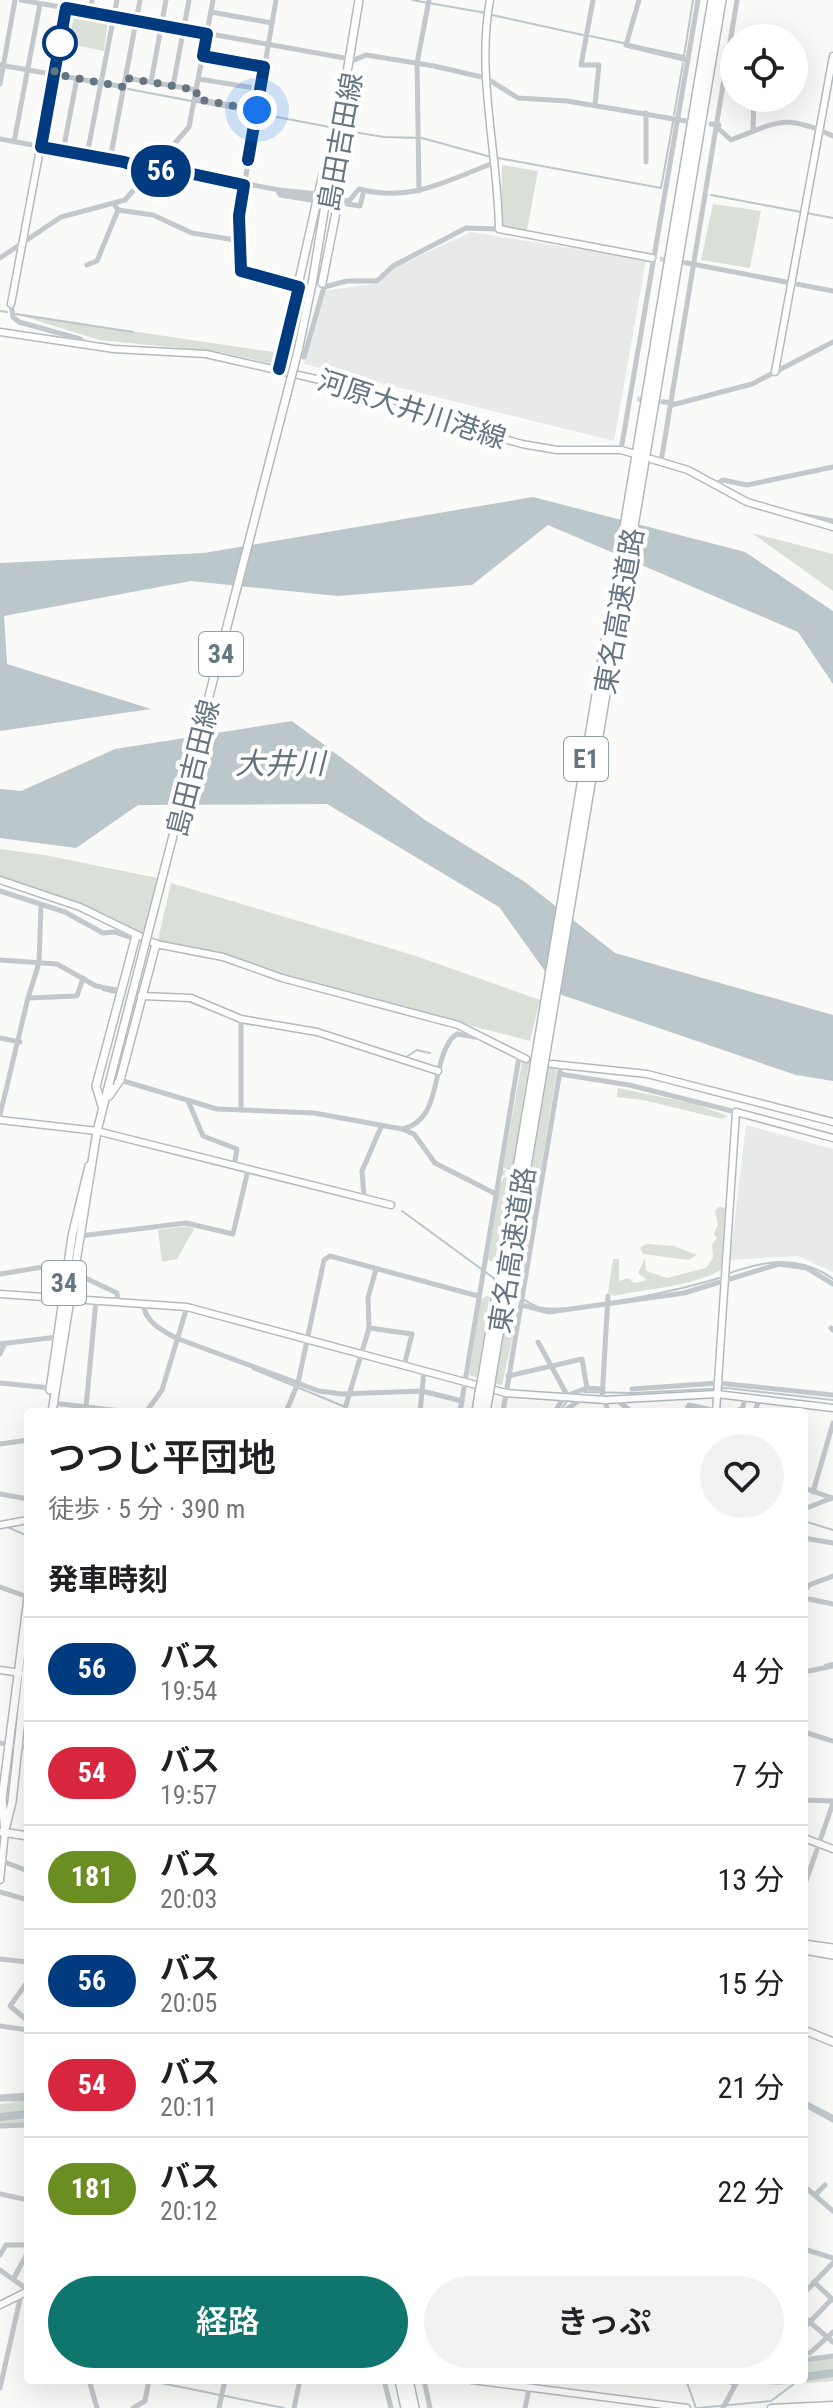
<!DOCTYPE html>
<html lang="ja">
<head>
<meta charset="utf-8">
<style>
	:root { --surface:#fff; --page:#f2f2f2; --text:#202124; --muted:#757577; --line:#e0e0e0; --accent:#0f766e }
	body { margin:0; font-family:"Roboto Condensed","Noto Sans JP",sans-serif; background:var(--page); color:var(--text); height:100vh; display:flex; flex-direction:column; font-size:30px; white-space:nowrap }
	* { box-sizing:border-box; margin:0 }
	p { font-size:26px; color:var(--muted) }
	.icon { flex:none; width:44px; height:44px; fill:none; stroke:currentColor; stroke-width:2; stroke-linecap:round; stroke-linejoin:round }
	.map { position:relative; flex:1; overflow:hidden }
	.side { position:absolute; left:24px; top:1408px; width:784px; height:976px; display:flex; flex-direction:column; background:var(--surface); border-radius:8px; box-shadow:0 8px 32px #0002 }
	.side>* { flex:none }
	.badge { padding:0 16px; border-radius:26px; font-size:28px; line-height:52px }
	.tools { position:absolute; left:720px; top:24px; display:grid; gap:16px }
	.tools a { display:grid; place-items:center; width:88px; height:88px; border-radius:50%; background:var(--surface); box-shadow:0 8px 32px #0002; font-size:40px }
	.you { position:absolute; width:40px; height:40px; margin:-20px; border:6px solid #fff; border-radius:50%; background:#1a73e8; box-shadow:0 0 0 12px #1a73e833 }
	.map>.badge { position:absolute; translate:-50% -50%; box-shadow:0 0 0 4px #fff }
	h2 { padding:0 24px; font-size:30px; line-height:72px }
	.round { display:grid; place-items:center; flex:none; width:84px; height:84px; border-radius:42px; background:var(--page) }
	.summary { display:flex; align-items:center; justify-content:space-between; height:136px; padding:0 24px }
	h1 { font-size:38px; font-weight:600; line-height:60px }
	.action { display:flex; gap:16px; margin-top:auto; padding:16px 24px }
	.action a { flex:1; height:92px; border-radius:48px; background:var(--accent); color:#fff; font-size:32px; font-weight:600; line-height:92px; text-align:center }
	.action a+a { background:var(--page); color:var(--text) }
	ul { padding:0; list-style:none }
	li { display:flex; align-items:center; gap:24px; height:104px; padding:0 24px; border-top:2px solid var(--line) }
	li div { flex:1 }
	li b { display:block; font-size:30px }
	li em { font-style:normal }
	li .badge { min-width:88px; font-weight:700; text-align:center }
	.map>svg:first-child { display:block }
</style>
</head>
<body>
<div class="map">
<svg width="833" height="2408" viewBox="0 0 833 2408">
	<rect width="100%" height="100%" fill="#fafaf8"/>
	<g fill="#e8e9e9">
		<polygon points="471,232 646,260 614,441 304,364 324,291 380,283 389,270"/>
		<polygon points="746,1125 833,1149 833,1272 798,1256 730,1260"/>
	</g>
	<g fill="#dadfd7">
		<polygon points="72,13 108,19 104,51 65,43"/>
		<polygon points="502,165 538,171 527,230 501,226"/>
		<polygon points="713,204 761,211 750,268 701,260"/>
		<polygon points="16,314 280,353 277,363 272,364 220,352 99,340"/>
		<polygon points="752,533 833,554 833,591"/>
		<polygon points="0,849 45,855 157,878 146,936 0,879"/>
		<polygon points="171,883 413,955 540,1000 530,1041 306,983 236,958 158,940"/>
		<polygon points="522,1062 529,1063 512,1171 503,1168"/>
		<polygon points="547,1066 557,1070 540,1174 531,1175"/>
		<polygon points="618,1088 695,1104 728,1116 722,1119 643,1100 617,1097"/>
		<polygon points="504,1177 509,1178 495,1264 488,1259 500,1184"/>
		<polygon points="529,1182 538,1184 523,1278 514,1275"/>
		<path d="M719,1207L725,1208L721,1270C686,1288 648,1288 614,1296L608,1292L613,1259H619V1281L628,1278L634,1283L647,1280L638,1273L645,1258L646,1271L667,1278L706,1268L713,1258L712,1244L717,1238L714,1234L718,1224L715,1211Z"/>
		<polygon points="188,1226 194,1229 177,1259 162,1262 158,1230"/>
		<polygon points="646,1244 674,1246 697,1255 689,1260 643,1254 640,1248"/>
		<polygon points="486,1296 490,1297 477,1378 469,1375 481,1299"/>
		<polygon points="508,1306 518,1313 502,1385 495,1384"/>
		<polygon points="28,2101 28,2123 0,2124 0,2104"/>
		<polygon points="833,2358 833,2381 776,2385 732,2380 804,2380 804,2360"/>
	</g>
	<g fill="#bbc7cb">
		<polygon points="533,497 745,552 833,611 833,684 798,632 548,525 472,585 338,596 191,581 4,616 7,664 151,709 0,731 0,563 204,553"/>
		<polygon points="292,721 425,820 525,882 615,953 833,1015 833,1081 796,1075 562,995 499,907 327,804 138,805 76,848 0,838 0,789 21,791 115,749"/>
	</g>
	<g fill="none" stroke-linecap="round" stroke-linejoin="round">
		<g stroke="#bbc7cb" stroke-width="2">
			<polyline points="412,0 486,13"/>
			<polyline points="492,15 583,35"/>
			<polyline points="590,36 684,56"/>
			<polyline points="684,56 693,0"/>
			<polyline points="128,89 335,128"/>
			<polyline points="674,115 683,63"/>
			<polyline points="341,130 384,137 422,138 491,157"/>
			<polyline points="498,158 661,188 673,122"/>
			<polyline points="711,195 833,218"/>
			<polyline points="0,311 7,312"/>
			<polyline points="16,314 133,332"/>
			<polyline points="103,990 116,993 117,996"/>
			<polyline points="188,1001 234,1019"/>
			<polyline points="406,1057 417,1050 430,1053"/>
			<polyline points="402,1211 495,1279"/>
			<path d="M730,1273C766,1260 801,1255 833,1279"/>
			<path d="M510,1290C519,1296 530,1306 542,1308C576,1313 684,1289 719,1278"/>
			<polyline points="253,1369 343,1406"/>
			<polyline points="584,1392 634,1393 726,1388 833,1400"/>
			<polyline points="559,1412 568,1400"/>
			<polyline points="804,1521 833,1530"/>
			<polyline points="5,1526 28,1536"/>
			<polyline points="825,1665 833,1663"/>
			<polyline points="804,2101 833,2116"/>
			<polyline points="146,2380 284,2408"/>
			<polyline points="686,2380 696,2408"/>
			<polyline points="697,2408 771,2401 799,2380"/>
		</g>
		<g stroke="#bbc7cb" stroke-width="8">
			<polyline points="0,2117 28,2114"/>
			<polyline points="804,2377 833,2373"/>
		</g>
		<g stroke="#d5d9db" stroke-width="5" stroke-dasharray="5 2.5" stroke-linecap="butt">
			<polyline points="660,259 687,263"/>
			<polyline points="637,399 664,402"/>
			<polyline points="500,1172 542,1181"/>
		</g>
		<g stroke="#b3babf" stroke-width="9">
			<g id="secondary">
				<path d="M490,0C476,74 498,154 499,229L652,258"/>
				<polyline points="11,304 68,0"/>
				<polyline points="0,332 114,349 206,354 377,393 457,426 522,444 557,450 621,450 635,454"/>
				<polyline points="775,372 833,56"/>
				<polyline points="651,459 688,470 747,502 833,527"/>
				<polyline points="0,880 80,907 156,944 223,957 282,978 458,1025 526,1059"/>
				<polyline points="141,996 191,998 241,1019 317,1032 438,1071"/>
				<polyline points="552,1064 647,1074 833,1122"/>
				<polyline points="0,1120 97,1131 391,1205"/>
				<polyline points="0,1294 187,1307 506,1393 605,1400 717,1394 833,1408"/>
				<polyline points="716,1412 736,1112 833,1138"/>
				<polyline points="0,1525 28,1520"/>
				<polyline points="0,1670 20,1673"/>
				<polyline points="804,1838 833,1849"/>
				<polyline points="0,1880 5,1832"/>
				<polyline points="0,2305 28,2291"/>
				<polyline points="472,2380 687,2408"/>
				<polyline points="771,2408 833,2405"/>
			</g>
		</g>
		<g stroke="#b5babe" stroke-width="10">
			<g id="primary">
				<polyline points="322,283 343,177 338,155"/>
				<polyline points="298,351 312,284 359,0"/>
				<polyline points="279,369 323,174 330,162"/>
				<polyline points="109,1096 120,1080 156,944"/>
				<polyline points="102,1106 96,1086 136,936"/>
				<polyline points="50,1390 72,1236 89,1166"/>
				<polyline points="52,1412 97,1131 109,1084"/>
				<polyline points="6,1826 12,1802 28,1655"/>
				<polyline points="2,1832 28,1836"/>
				<polyline points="5,1832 2,1799 28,1598"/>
				<polyline points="804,1944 833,1948"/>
				<polyline points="804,1950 833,1955"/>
				<polyline points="804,2030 833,2042"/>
			</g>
		</g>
		<g stroke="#b4b9bd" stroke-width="12">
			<g id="highway">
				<polyline points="483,1378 713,0"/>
				<polyline points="490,1382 721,0"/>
				<polyline points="477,1412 480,1393"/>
				<polyline points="485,1412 488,1395"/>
				<polyline points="400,2380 406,2408"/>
				<polyline points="408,2380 414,2408"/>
			</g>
		</g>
		<g stroke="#c3c8cc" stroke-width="5">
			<polyline points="21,0 350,59"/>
			<polyline points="276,0 239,216 241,271 299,287"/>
			<polyline points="593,0 581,65 599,65 595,105"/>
			<polyline points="639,0 626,45 688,60"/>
			<polyline points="90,12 92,0"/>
			<polyline points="211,12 272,23"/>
			<polyline points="203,56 264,67"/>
			<polyline points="354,60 366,55 434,66 486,78 518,98 567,101 686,121"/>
			<polyline points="0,65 124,87"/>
			<polyline points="126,78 197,90"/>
			<polyline points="199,79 261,89"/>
			<polyline points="151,82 166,0"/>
			<polyline points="0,84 15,0"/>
			<polyline points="173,86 189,0"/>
			<polyline points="196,99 257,110"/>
			<polyline points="711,124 719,125"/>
			<path d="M719,129L731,140C778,122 784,113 833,136"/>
			<polyline points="753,131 754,98"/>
			<polyline points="0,139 124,162 152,172 179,171 316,197"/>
			<polyline points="14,142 40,4"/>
			<polyline points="63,151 77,78"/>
			<polyline points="87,155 117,0"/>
			<polyline points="110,160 140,0"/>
			<polyline points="646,162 646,113"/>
			<polyline points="278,190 319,194"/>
			<polyline points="278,191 280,195 317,201"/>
			<polyline points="419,191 417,63 429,0"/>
			<path d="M339,199L349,201L359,189C411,203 448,180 496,162"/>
			<polyline points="114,204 118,210 153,215 192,233 241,241"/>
			<polyline points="347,204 360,206 364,190"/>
			<polyline points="0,258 61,217 125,200 189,127 213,0"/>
			<polyline points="687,263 833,291"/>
			<polyline points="87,265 97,261 118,210"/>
			<polyline points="11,304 13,317 19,322 80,339 87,344"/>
			<polyline points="304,357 324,287 347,281 377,281 393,266 466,228 499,229"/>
			<polyline points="664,402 672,403"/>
			<polyline points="672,405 752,384 833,342"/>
			<polyline points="621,450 698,0"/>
			<polyline points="661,462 737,0"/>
			<polyline points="714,485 723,480 747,485 833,467"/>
			<polyline points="780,511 833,521"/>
			<polyline points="0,891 65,912 103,933 115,932 129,937 133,934"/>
			<polyline points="0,960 57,964 96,986 121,991"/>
			<polyline points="28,998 39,963 41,905"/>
			<polyline points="0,1038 20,1042"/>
			<polyline points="560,1074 629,1085 736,1112"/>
			<polyline points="120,1080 217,1109 314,1113 402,1129 414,1134 435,1163 496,1194"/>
			<polyline points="189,1103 203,1136 237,1149 234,1166"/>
			<polyline points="241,1110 241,1019"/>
			<polyline points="0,1115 28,998 77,996 83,978"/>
			<path d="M403,1129C443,1119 430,1066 452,1038L457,1034L481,1038"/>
			<polyline points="364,1197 362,1171 381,1127"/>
			<polyline points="80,1236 186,1223 233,1234 248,1170"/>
			<polyline points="0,1274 49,1266 67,1268"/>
			<polyline points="81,1276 117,1293 118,1302"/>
			<path d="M143,1303C145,1322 161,1330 176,1338L319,1391L342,1394L422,1391L462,1401"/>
			<polyline points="522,1305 549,1312 684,1293 779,1264 807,1268 833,1284"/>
			<polyline points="369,1328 412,1334 404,1366"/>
			<polyline points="831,1328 833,1330"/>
			<polyline points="538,1342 566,1393 565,1398"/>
			<polyline points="0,1344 57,1337"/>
			<polyline points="0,1354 5,1343"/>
			<polyline points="508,1376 582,1359 587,1388 602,1389"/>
			<polyline points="0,1383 51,1388"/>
			<polyline points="632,1389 718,1383 833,1395"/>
			<polyline points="566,1396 587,1388"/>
			<polyline points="602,1400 608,1296"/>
			<polyline points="605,1400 608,1412"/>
			<polyline points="617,1400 632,1412"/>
			<polyline points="53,1403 129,1412"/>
			<polyline points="86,1407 96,1301"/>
			<polyline points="716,1409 724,1412"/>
			<polyline points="146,1412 162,1390 187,1307"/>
			<polyline points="286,1412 298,1383 324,1260 330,1256 478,1296"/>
			<polyline points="344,1412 369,1328 368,1298 376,1269"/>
			<polyline points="420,1412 424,1371"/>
			<polyline points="460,1412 519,1057"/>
			<polyline points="503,1412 561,1065"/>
			<polyline points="555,1412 563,1398"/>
			<polyline points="563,1412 580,1400"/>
			<polyline points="686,1412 689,1405 716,1411"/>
			<polyline points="732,1412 742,1409 746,1397"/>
			<polyline points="755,1412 759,1399"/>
			<polyline points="0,1444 28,1440"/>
			<polyline points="804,1488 832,1498"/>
			<polyline points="813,1492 833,1423"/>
			<polyline points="0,1494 28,1499"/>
			<polyline points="804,1509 832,1498"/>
			<polyline points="804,1538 833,1543"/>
			<polyline points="0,1587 28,1597"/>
			<polyline points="804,1592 809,1585 833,1576"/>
			<polyline points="804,1598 833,1604"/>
			<polyline points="804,1672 833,1666"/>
			<polyline points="804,1732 833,1741"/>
			<polyline points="0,1743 28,1748"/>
			<polyline points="804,1800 833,1801"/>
			<polyline points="2,1861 28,1871"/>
			<polyline points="804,1887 833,1803"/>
			<polyline points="0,1892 28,1900"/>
			<polyline points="0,1959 28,1962"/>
			<polyline points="28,1981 10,2006 28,2021"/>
			<polyline points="0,2026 28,2030"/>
			<polyline points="1,2097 28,2095"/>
			<polyline points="0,2099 28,2099"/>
			<polyline points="804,2104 833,2120"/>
			<polyline points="0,2126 28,2125"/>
			<polyline points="804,2186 833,2211"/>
			<polyline points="0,2194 28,2200"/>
			<polyline points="815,2195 825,2185"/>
			<polyline points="804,2249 833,2258"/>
			<polyline points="0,2255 6,2245 28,2245"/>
			<polyline points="0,2270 28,2290"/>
			<polyline points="14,2278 28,2252"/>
			<polyline points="814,2282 833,2300"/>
			<polyline points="804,2293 833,2263"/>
			<polyline points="804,2317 833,2342"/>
			<polyline points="804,2328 832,2299"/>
			<polyline points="804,2353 810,2353 833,2332"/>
			<polyline points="804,2360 833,2356"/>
			<polyline points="89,2380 97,2408"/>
			<polyline points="384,2380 391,2408"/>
			<polyline points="424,2380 430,2408"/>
			<polyline points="724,2380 736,2384"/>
			<polyline points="0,2388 21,2295"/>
			<polyline points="133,2408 145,2401 149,2380"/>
			<polyline points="219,2408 225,2380"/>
			<polyline points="294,2408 300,2380"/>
			<polyline points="525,2408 531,2380"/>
			<polyline points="723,2408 738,2380"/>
		</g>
		<use href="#secondary" stroke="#fff" stroke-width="6"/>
		<use href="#primary" stroke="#fff" stroke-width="7"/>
		<use href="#highway" stroke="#fff" stroke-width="9"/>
		<g stroke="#b5babe" stroke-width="10" stroke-linecap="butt">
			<polyline id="primary-bridge" points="109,1084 298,351"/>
		</g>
		<g stroke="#b4b9bd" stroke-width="12" stroke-linecap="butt">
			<g id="highway-bridge">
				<polyline points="480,1393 483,1378"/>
				<polyline points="488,1395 490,1382"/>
			</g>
		</g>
		<use href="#primary-bridge" stroke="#fff" stroke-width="7"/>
		<use href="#highway-bridge" stroke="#fff" stroke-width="9"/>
	</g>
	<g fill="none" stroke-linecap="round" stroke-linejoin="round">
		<g stroke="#fff" stroke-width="18">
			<polyline id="line" points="248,160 264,67 203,56 207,34 66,8 41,147 124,162 152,172 179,171 244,185 239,216 241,271 299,287 279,369"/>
		</g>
		<use href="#line" stroke="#003b80" stroke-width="12"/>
		<polyline stroke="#657683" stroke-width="8" stroke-dasharray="0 14.4" points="60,43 54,74 124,87 126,78 197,90 196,99 257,110"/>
	</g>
	<circle fill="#fff" stroke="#003b80" stroke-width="4" cx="60" cy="43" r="16"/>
	<g text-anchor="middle" stroke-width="8" stroke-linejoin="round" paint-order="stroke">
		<g fill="#fff" stroke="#939fa8" stroke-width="2">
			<rect x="199" y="632" width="44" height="44" rx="6"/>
			<rect x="564" y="737" width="44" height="44" rx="6"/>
			<rect x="42" y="1261" width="44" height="44" rx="6"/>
		</g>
		<g font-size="26" font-weight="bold" fill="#657683">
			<text x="221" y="663">34</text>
			<text x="586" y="768">E1</text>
			<text x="64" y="1292">34</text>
		</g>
		<g font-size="28" fill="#657683" stroke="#fff">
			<text transform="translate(340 142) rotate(-80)" y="10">島田吉田線</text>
			<text transform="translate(412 409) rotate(18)" y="10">河原大井川港線</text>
			<text transform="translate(619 611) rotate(-80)" y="10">東名高速道路</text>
			<text transform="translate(193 768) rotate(-76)" y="10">島田吉田線</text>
			<text transform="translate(512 1250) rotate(-81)" y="10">東名高速道路</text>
		</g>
		<g font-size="30" font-style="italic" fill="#60757c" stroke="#fff">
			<text x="280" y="774">大井川</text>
		</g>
	</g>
</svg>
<div class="tools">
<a><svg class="icon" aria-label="locate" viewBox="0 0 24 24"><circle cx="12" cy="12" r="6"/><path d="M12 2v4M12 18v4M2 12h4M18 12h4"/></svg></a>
</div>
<div class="you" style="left:257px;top:110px"></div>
<b class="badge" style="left:161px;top:171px;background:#003b80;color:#fff">56</b>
<section class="side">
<div class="summary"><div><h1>つつじ平団地</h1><p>徒歩 · 5 分 · 390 m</p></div><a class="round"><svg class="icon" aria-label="heart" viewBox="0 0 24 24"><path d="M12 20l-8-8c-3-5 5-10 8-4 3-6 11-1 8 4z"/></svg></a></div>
<h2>発車時刻</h2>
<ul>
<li><span class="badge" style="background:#003b80;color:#fff">56</span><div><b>バス</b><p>19:54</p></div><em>4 分</em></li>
<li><span class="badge" style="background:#d7263d;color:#fff">54</span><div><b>バス</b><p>19:57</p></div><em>7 分</em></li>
<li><span class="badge" style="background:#6b8e23;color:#fff">181</span><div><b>バス</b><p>20:03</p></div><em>13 分</em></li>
<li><span class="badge" style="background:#003b80;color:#fff">56</span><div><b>バス</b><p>20:05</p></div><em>15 分</em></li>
<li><span class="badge" style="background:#d7263d;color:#fff">54</span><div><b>バス</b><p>20:11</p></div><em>21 分</em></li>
<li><span class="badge" style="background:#6b8e23;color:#fff">181</span><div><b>バス</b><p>20:12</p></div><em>22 分</em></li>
</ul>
<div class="action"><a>経路</a><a>きっぷ</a></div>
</section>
</div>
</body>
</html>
